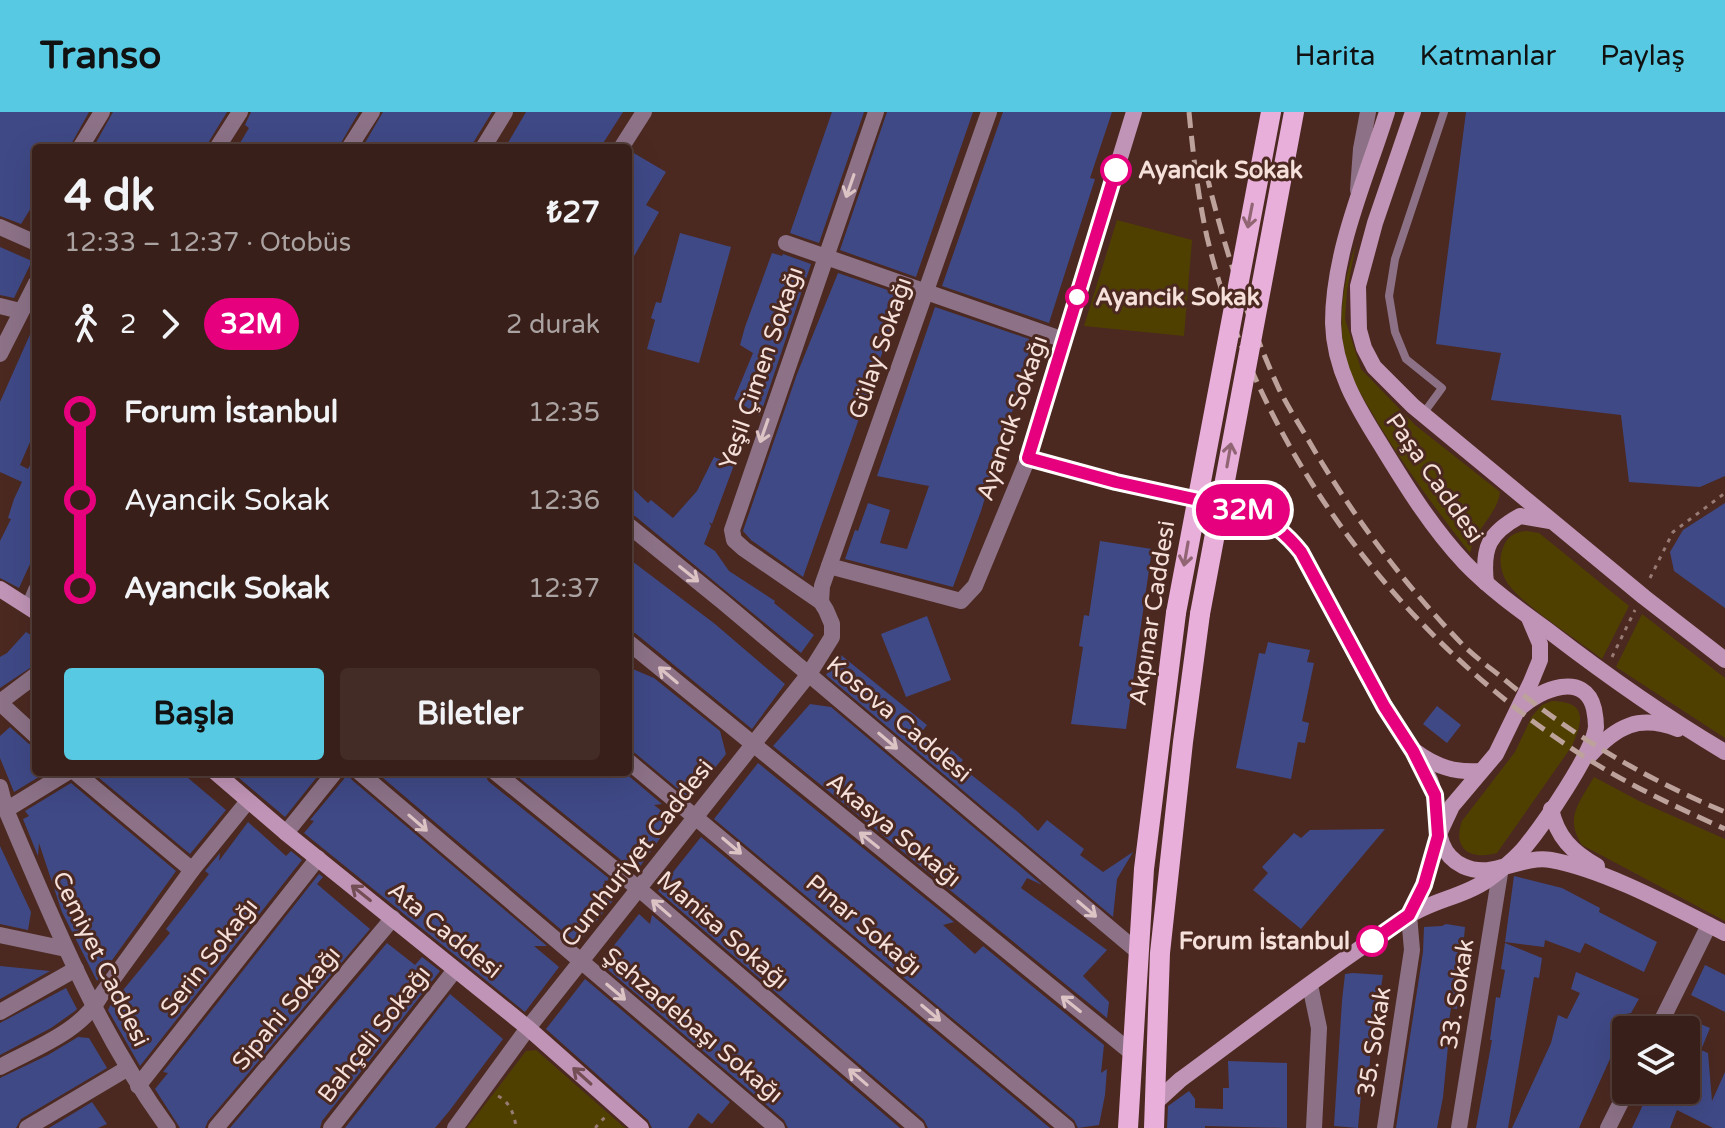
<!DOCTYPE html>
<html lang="tr">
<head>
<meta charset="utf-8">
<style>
	:root { --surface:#381f19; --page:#432c26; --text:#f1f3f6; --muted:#aba2a2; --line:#523d38; --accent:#57c9e2 }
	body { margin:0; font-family:"Varela Round",sans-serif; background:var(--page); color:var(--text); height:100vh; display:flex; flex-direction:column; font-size:30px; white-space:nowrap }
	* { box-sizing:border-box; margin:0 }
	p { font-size:26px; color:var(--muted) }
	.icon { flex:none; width:44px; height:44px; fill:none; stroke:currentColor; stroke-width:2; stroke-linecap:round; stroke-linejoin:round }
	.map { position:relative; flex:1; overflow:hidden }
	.side { position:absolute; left:32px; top:32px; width:600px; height:632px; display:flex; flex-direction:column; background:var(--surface); border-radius:8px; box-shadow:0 8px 32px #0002,0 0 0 2px var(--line) }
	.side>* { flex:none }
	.badge { padding:0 16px; border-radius:26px; font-size:28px; line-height:52px }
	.buttons { position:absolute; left:1612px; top:904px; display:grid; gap:16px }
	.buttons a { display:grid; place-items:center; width:88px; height:88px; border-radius:8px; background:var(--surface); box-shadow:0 8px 32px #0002,0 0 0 2px var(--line); font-size:40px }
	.map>.badge { position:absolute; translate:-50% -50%; box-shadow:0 0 0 4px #fff }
	.legs { display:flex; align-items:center; gap:12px; height:88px; padding:0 32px; font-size:26px }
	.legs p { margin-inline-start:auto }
	.overview { display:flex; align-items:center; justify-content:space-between; height:136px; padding:0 32px }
	h1 { font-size:44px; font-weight:800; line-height:60px }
	.action { display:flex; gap:16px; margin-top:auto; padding:16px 32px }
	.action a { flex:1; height:92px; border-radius:8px; background:var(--accent); color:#111; font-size:32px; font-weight:800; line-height:92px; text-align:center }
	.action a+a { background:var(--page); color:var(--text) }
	ul { padding:0 32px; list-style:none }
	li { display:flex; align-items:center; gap:28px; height:88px; font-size:30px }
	li i { display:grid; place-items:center; width:12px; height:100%; margin:0 10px; background:currentColor }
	li i::after { content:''; width:20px; height:20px; margin:-10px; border:6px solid; border-radius:50%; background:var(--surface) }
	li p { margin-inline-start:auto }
	li:first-child i { background:linear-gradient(#0000 50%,currentColor 0) }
	li:last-child i { background:linear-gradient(currentColor 50%,#0000 0) }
	header { display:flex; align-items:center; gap:48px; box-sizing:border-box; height:112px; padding:0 40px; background:var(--accent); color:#111 }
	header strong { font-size:38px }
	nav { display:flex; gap:44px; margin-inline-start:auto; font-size:28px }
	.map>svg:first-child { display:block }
</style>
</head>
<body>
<header>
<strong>Transo</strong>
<nav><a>Harita</a><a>Katmanlar</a><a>Paylaş</a></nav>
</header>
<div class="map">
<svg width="1725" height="1016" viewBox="0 0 1725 1016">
	<rect width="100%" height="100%" fill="#4b2921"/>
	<g fill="#4f4000">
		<polygon points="1117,108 1192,128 1184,224 1084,214"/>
		<path d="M1356,132L1347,178L1345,207L1361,257L1415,313L1500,380C1498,401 1475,417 1470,441C1437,399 1406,357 1378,311C1367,292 1354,273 1347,252C1336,212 1343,170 1356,132Z"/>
		<path d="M1527,419L1539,421L1629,494L1602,547C1578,528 1525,495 1508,472C1501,461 1498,448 1503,436C1507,424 1515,420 1527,419Z"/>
		<polygon points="1642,502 1725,566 1725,626 1616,555"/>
		<path d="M1552,589C1588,590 1583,608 1572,634L1497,741C1471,748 1452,738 1462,709L1515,640L1532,604L1542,593Z"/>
		<path d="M1594,665L1641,690L1725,727V809L1582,733C1564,705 1580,690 1594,665Z"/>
		<polygon points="536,938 625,1016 467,1016 526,939"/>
	</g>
	<g fill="#3f4986">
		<polygon points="0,0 89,0 69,36 36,36 36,88 21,112 0,104"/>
		<polygon points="113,0 227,0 205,36 93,36"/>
		<polygon points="251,0 359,0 338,36 237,36 249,16 245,13"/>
		<polygon points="383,0 492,0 470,36 362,36"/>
		<polygon points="526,0 623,0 600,36 505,36"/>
		<polygon points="832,0 864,0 819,131 790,121"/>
		<polygon points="887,0 973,0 916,165 840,138"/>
		<polygon points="1003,0 1112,0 1090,66 1095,67 1049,211 942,174"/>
		<polygon points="1466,0 1725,0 1725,364 1700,375 1629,370 1621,303 1491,288 1501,241 1436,232"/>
		<polygon points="632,40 666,60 646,93 659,100 628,155 628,44"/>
		<polygon points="680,121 731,135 699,251 647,237 655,208 651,206 656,190 661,191"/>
		<polygon points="0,135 32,149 14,186 0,183"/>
		<polygon points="772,141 782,144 783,142 811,152 760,304 734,287 753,241 740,233 745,215"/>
		<polygon points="838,161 905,184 896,215 893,214 884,236 803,465 751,428 743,419 797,262"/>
		<polygon points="935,195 1029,227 1029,240 1021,262 1025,263 1022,279 1010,304 981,399 953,475 845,447 855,418 858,419 868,391 890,398 880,431 907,437 929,374 877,364"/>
		<polygon points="36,209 36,316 20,353 28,357 36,341 36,439 19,476 0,466 0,429 11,407 8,406 14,387 22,370 0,360 0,290"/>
		<polygon points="714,345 734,353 712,412 709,410 711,414 704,432 715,439 729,459 775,489 774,491 814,523 801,541 635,404 628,402 628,372 648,391 651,388 673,406 697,379"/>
		<polygon points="1725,391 1725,496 1674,459 1670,440 1683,418"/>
		<polygon points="1100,429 1152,437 1126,617 1071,612 1083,535 1079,534 1084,503 1089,504"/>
		<polygon points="628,446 715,512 785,572 752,617 635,521 628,519"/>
		<polygon points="927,504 951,568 906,585 881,522"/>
		<polygon points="26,520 36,526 36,552 0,576 0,545 7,541"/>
		<polygon points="1268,530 1310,538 1307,550 1314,551 1302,609 1309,611 1305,631 1298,630 1291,667 1236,656 1259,541 1265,542"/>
		<polygon points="841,543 927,613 920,622 943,640 947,634 963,648 959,653 1018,700 1038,719 1047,708 1084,737 1080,743 1103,760 1133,740 1117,767 1113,805 826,563"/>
		<polygon points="628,555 654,566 720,619 726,642 690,687 635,641 628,638"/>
		<polygon points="810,592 831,595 1042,773 1027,766 1021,776 1107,838 1083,864 1109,890 1107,906 773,634"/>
		<polygon points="1437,594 1461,613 1447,631 1423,612"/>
		<polygon points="10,615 29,632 36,635 36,660 47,660 14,680 0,646 0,624"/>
		<polygon points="758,651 954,810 943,813 975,842 983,834 1104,933 1101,961 1107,957 1105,983 1099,1013 1078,1016 1074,1008 714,707"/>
		<polygon points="92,660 181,660 226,698 190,742"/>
		<polygon points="232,660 321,660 285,705"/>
		<polygon points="346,660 352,668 547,834 534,834 559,855 525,900 304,721 314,709 310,708 344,667"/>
		<polygon points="376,660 484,660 488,669 611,768 604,769 615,786 578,832"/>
		<polygon points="512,660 624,660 662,692 654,693 673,708 636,760"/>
		<polygon points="71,671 176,759 97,869 62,800 39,731 38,744 23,707 29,704 25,699"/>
		<polygon points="248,710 286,744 291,739 302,748 140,954 108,898 110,894 170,821 166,817 209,762 205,759 220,741 219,749"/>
		<polygon points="1385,717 1301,817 1253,778 1268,761 1262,755 1294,721 1301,726 1310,718"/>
		<polygon points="701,725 1050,1016 928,1016 924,1008 658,779"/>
		<polygon points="0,734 31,800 28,818 0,812"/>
		<polygon points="319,762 323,765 317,772 370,817 208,1009 205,1016 180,1016 155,977 168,961 163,960"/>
		<polygon points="1514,764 1562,776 1600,796 1599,800 1657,830 1644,860 1585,831 1580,841 1545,828 1544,835 1505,830"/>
		<polygon points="639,802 650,812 652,803 900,1016 788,1016 784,1008 600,851"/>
		<polygon points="1446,812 1465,815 1459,879 1457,897 1451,896 1445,934 1448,934 1443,985 1437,1016 1396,1016 1423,840 1424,815 1442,814"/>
		<polygon points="387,831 415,853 422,845 440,859 322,1009 320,1016 230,1016"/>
		<polygon points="1505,831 1542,846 1539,866 1534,865 1508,1016 1476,1016 1492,928 1490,928 1496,885 1500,886 1505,858 1501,857"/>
		<polygon points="1705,853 1725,863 1725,900 1691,883"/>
		<polygon points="0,854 50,859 0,887"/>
		<polygon points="1576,860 1639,887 1631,901 1626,902 1615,925 1618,929 1579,1016 1512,1016 1551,931 1558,903 1567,907 1580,881 1571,877"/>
		<polygon points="1353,861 1383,863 1371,935 1368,972 1362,972 1358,1016 1334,1014 1342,889 1345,862"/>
		<polygon points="585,867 730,990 712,1012 698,1001 688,1016 652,1016 648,1008 546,917"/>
		<polygon points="457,873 450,882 503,927 450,998 435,1016 345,1016"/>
		<polygon points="66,876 77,897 75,899 51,916 0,943 0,911"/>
		<polygon points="1686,906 1710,916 1701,938 1708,941 1712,989 1725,960 1725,1016 1713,1016 1677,998 1670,1016 1632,1016 1650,978 1668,978 1686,986"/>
		<polygon points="78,925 89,926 107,956 21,1007 16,1016 0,1016 0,966 48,943"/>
		<polygon points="1228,949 1287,951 1287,1016 1205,1014 1205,1016 1167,1016 1168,994 1189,979 1195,987 1195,996 1223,997 1223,976 1229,976"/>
		<polygon points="92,990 107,1012 98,1016 49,1016"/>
	</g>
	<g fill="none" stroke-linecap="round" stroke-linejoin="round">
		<g stroke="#987b74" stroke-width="3" stroke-dasharray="4 6" stroke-linecap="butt">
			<polyline points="1650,466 1673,420 1725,381"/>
			<polyline points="1612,545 1635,498"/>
			<path d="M498,984C510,990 515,1004 516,1016"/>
			<polyline points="597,1016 596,1015 605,1005"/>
		</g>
		<polyline stroke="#8d7287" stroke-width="8" points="1423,302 1442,276 1406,247 1395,220 1389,184 1395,147 1444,0"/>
		<g stroke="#8d7287" stroke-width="16">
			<polyline points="80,36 102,0"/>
			<polyline points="217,36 240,0"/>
			<polyline points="349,36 372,0"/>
			<polyline points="483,36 505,0"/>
			<polyline points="621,36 644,0"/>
			<polyline points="1358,78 1361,37 1368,0"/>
			<polyline points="0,115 36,131"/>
			<polyline points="786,131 1064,228"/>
			<polyline points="0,194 20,199"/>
			<polyline points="0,242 36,171"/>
			<polyline points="628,413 723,490 1137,839"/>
			<polyline points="829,454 961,489 975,474 1028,346"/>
			<polyline points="821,490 822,474 829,454 989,0"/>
			<polyline points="29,495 36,478"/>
			<polyline points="628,530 1132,941"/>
			<polyline points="0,590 36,563"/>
			<polyline points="0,591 36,624"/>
			<polyline points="628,649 1067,1016"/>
			<polyline points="75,660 192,758"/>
			<polyline points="359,660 777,1016"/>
			<polyline points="495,660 639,777 917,1016"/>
			<path d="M0,675L6,698C53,808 97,919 168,1016"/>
			<polyline points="6,698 68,660"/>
			<polyline points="286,721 335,660"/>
			<polyline points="0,823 66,837"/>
			<polyline points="1310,873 1319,916 1314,1016"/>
			<polyline points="0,900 76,857"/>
			<polyline points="1657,918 1709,813"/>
			<path d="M0,955C37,935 81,920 102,882L192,758L248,689"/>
			<polyline points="138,974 318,746"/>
			<polyline points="27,1016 128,956"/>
			<polyline points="216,1016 393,806"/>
			<polyline points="331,1016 455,858"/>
			<polyline points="455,1016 528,916 809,562 832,525 832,512 826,498 821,490 744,437 734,428 732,418 876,0"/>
			<polyline points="1385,1016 1412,838 1409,803"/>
			<polyline points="1459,1016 1501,755"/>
			<polyline points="1608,1016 1627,978"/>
		</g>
		<g stroke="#c094b6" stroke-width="16">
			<path d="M1134,0L1028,346L1116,370L1249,399C1271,410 1286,421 1301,440C1330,492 1355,545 1385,596C1399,620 1418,642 1430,668C1443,698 1428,737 1463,754C1492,768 1520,743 1551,748C1606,758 1675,796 1725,821"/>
			<path d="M1387,0C1366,67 1333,139 1333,211C1334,257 1357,295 1381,333C1406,374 1432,416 1465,451C1490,477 1521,499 1550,520C1606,563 1664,604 1725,640"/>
			<polyline points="1413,0 1375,111 1358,174 1359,218 1364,236 1374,255 1413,294 1644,485 1725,548"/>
			<path d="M1486,471C1482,435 1489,421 1520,404L1550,409"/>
			<polyline points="0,477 36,500"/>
			<path d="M1416,640C1436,655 1456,661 1481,659"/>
			<path d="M1590,643C1617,614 1639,602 1678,617"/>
			<polyline points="215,660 286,721 528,916 641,1016"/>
			<path d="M1551,697C1557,725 1572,740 1597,754"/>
			<polyline points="1409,803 1424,773 1438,724 1452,694 1496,642 1531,570 1540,548 1540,532 1529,506"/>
			<path d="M1156,990L1180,968C1255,913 1329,855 1407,805C1432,788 1464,785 1489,767C1501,758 1516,746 1525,735C1543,713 1593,641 1596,615C1596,609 1595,602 1594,597C1585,558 1540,578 1521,595"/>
		</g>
		<g stroke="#e7afda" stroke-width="20">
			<polyline points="1128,1016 1144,757 1176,501"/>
			<polyline points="1154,1016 1160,841 1183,630 1200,502"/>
		</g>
		<g stroke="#bca29b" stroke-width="5" stroke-dasharray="16 8" stroke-linecap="butt">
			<path d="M1189,0C1193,42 1198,84 1207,125C1259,343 1406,535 1596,652C1637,677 1681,697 1725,717"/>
			<path d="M1206,60C1224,135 1247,207 1279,277C1287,293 1297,309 1306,324C1349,399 1402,470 1462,532C1473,543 1486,553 1499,563C1567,621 1642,665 1725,700"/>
		</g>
		<g stroke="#e7afda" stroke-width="20">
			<polyline points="1176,501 1271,0"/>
			<polyline points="1200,502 1294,0"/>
		</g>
	</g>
	<defs><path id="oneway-shaft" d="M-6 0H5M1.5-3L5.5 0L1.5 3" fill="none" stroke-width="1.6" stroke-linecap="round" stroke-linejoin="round" transform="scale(2)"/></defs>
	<g stroke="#dcc4c5">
		<use href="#oneway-shaft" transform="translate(850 74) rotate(109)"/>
		<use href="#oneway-shaft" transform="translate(764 319) rotate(109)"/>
		<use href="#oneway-shaft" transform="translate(689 462) rotate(39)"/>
		<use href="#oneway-shaft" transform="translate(668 563) rotate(-140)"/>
		<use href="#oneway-shaft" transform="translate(888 629) rotate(40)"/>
		<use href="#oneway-shaft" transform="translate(418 711) rotate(41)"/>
		<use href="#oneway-shaft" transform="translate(869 728) rotate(-141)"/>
		<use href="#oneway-shaft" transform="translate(732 734) rotate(40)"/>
		<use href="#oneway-shaft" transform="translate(661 796) rotate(-139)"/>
		<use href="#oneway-shaft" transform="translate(1087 797) rotate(40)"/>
		<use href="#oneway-shaft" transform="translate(616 880) rotate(40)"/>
		<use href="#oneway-shaft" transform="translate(1071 892) rotate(-141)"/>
		<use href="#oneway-shaft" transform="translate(931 901) rotate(40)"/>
		<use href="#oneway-shaft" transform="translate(858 965) rotate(-139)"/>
	</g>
	<g stroke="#916574">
		<use href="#oneway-shaft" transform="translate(1250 104) rotate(101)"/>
		<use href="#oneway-shaft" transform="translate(1229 343) rotate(-80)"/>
		<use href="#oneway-shaft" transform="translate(1186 442) rotate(100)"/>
	</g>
	<g stroke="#744e55">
		<use href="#oneway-shaft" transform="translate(361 781) rotate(-141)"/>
		<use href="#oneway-shaft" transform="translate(582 964) rotate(-138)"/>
	</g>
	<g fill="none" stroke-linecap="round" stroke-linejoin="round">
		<g stroke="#fff" stroke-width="18">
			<path id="line-1" d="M1116,58L1028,346L1116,370L1249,399C1271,410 1286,421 1301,440L1384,594L1413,639L1435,683L1438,724L1424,773L1409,803L1372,829"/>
		</g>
		<use href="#line-1" stroke="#e6007e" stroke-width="12"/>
	</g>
	<g fill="#fff" stroke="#e6007e" stroke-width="4">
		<circle cx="1116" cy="58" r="14"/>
		<circle cx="1077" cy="185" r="10"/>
		<circle cx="1372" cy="829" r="14"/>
	</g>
	<g text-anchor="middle" stroke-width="6" stroke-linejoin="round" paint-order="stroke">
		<g font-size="24" font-weight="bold" fill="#f6e0da" stroke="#4b2921" text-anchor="start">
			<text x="1138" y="66">Ayancık Sokak</text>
			<text x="1095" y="193">Ayancik Sokak</text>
			<text x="1350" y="837" text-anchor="end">Forum İstanbul</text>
		</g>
		<g font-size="24" fill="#f6e0da" stroke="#4b2921">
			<text transform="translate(880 236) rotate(-71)" y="8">Gülay Sokağı</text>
			<text transform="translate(761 256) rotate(-71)" y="8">Yeşil Çimen Sokağı</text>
			<text transform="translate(1012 306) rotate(-71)" y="8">Ayancık Sokağı</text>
			<text transform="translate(1435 366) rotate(55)" y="8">Paşa Caddesi</text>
			<text transform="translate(1152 501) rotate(-81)" y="8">Akpınar Caddesi</text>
			<text transform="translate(899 607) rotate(40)" y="8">Kosova Caddesi</text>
			<text transform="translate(894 718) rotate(39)" y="8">Akasya Sokağı</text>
			<text transform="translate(637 741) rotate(-52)" y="8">Cumhuriyet Caddesi</text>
			<text transform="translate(864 813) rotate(40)" y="8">Pınar Sokağı</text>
			<text transform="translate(445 818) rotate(39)" y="8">Ata Caddesi</text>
			<text transform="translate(723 818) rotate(41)" y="8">Manisa Sokağı</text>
			<text transform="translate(209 845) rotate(-52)" y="8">Serin Sokağı</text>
			<text transform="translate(101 847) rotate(64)" y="8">Cemiyet Caddesi</text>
			<text transform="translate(1457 882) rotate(-81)" y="8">33. Sokak</text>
			<text transform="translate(286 896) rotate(-50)" y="8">Sipahi Sokağı</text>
			<text transform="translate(693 913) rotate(40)" y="8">Şehzadebaşı Sokağı</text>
			<text transform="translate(374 922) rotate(-52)" y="8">Bahçeli Sokağı</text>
			<text transform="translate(1374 930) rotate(-81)" y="8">35. Sokak</text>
		</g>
	</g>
</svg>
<div class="buttons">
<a><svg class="icon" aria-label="layers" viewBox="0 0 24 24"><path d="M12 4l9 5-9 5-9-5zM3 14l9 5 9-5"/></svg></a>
</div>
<b class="badge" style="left:1243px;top:398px;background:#e6007e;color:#fff">32M</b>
<section class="side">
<div class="overview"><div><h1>4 dk</h1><p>12:33 – 12:37 · Otobüs</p></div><b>₺27</b></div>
<div class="legs"><svg class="icon" aria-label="walk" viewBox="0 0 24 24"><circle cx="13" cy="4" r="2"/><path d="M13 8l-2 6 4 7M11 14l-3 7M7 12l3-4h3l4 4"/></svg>2<svg class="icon" aria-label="forward" viewBox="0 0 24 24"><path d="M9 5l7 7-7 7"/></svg><b class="badge" style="background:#e6007e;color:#fff">32M</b><p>2 durak</p></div>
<ul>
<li><i style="color:#e6007e"></i><b>Forum İstanbul</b><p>12:35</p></li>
<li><i style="color:#e6007e"></i><span>Ayancik Sokak</span><p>12:36</p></li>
<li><i style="color:#e6007e"></i><b>Ayancık Sokak</b><p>12:37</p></li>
</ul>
<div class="action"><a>Başla</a><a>Biletler</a></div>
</section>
</div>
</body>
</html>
